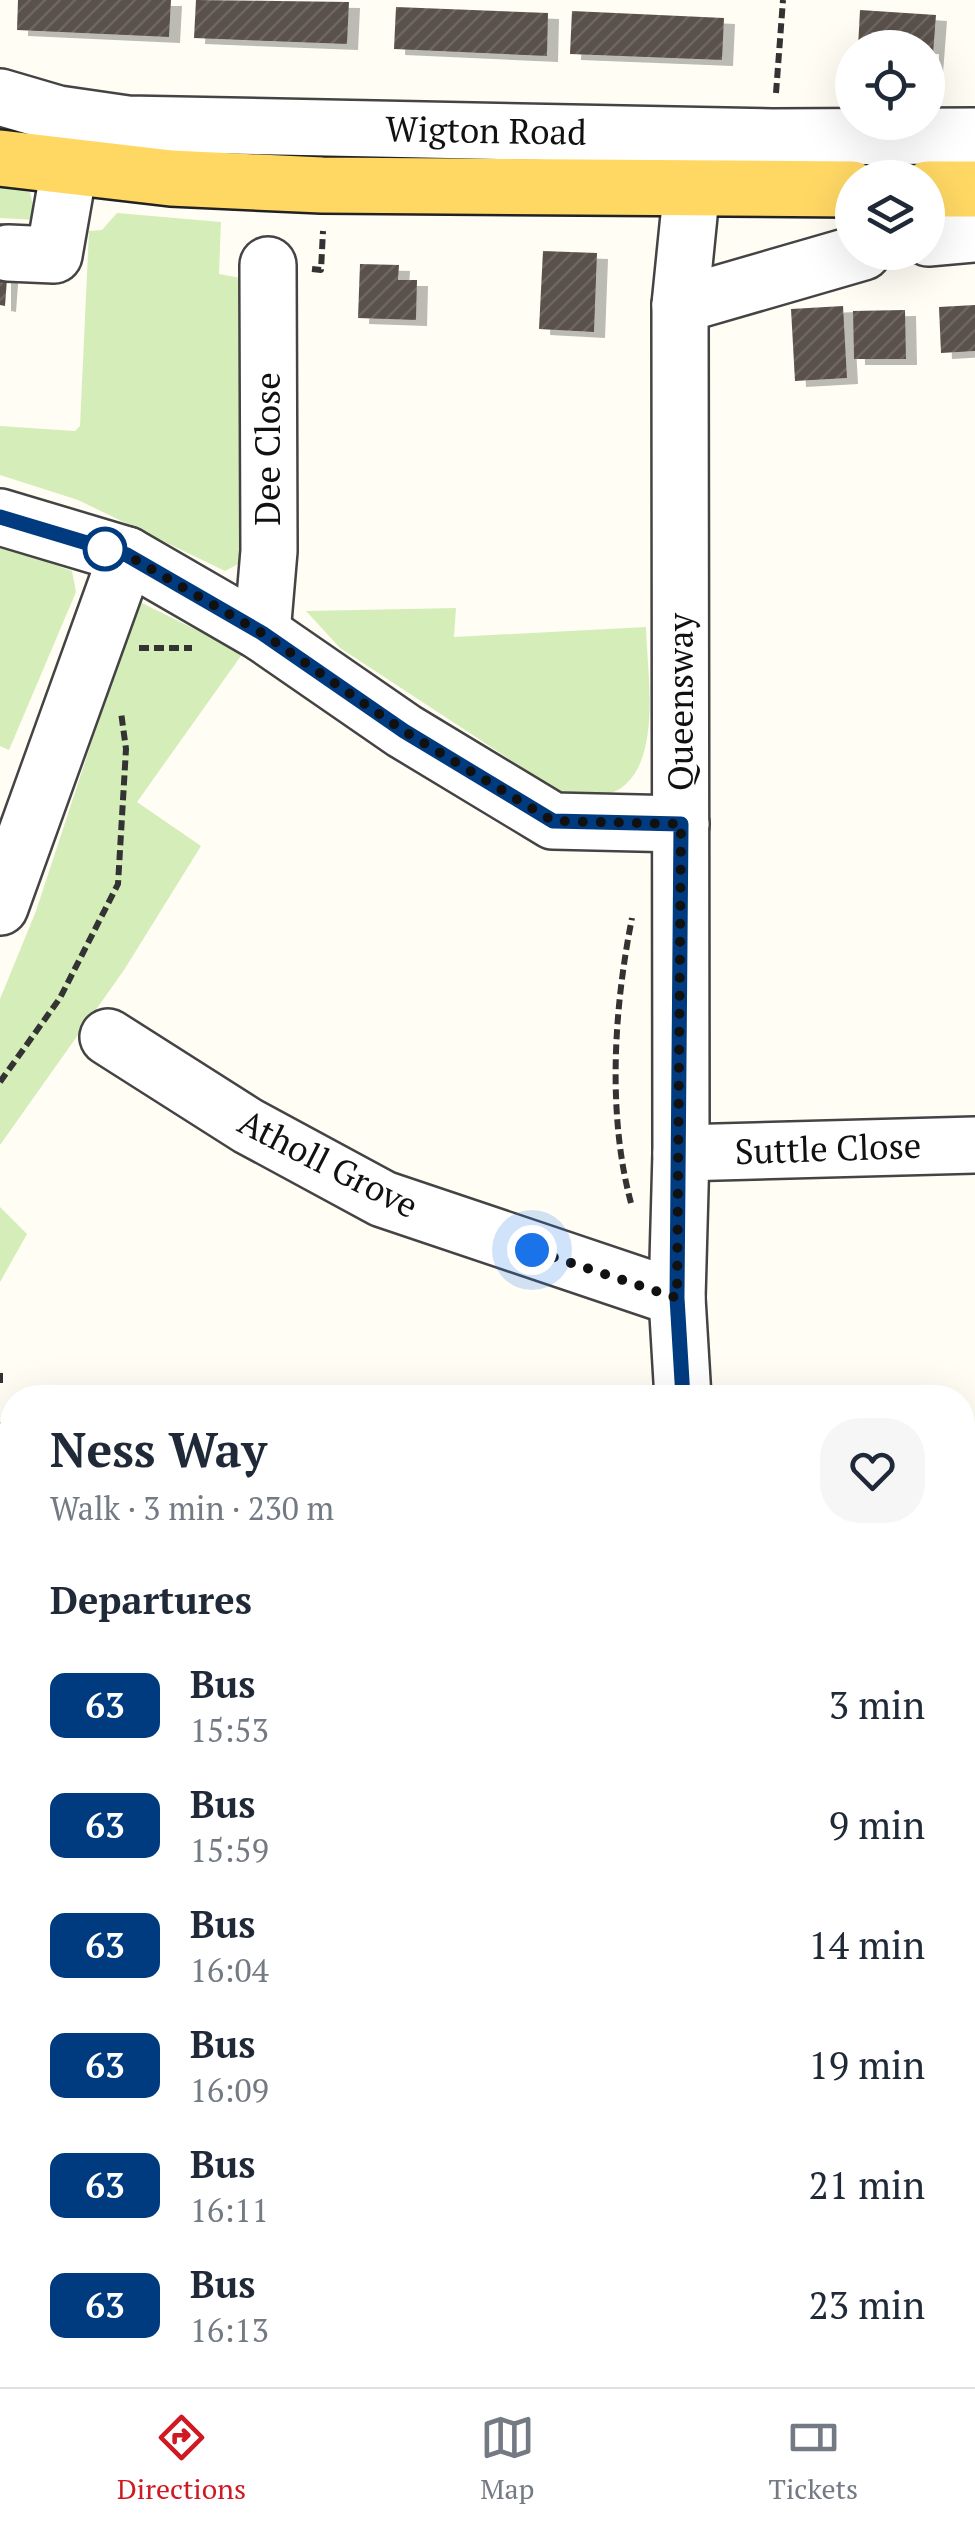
<!DOCTYPE html>
<html lang="en">
<head>
<meta charset="utf-8">
<style>
	:root { --surface:#fff; --page:#f6f6f7; --text:#1f2937; --muted:#747a83; --line:#e0e1e3; --accent:#cf1a24 }
	body { margin:0; font-family:"PT Serif",serif; background:var(--page); color:var(--text); height:100vh; display:flex; flex-direction:column; font-size:38px; white-space:nowrap }
	* { box-sizing:border-box; margin:0 }
	p { font-size:32px; color:var(--muted) }
	.icon { flex:none; width:55px; height:55px; fill:none; stroke:currentColor; stroke-width:2; stroke-linecap:round; stroke-linejoin:round }
	.map { position:relative; flex:1; overflow:hidden }
	.details { position:absolute; left:0px; top:1385px; width:975px; height:1002px; display:flex; flex-direction:column; background:var(--surface); border-radius:40px 40px 0 0; box-shadow:0 10px 40px #0002 }
	.details>* { flex:none }
	.badge { padding:0 20px; border-radius:15px; font-size:35px; line-height:65px }
	.fabs { position:absolute; left:835px; top:30px; display:grid; gap:20px }
	.fabs a { display:grid; place-items:center; width:110px; height:110px; border-radius:50%; background:var(--surface); box-shadow:0 10px 40px #0002; font-size:50px }
	.you { position:absolute; width:50px; height:50px; margin:-25px; border:8px solid #fff; border-radius:50%; background:#1a73e8; box-shadow:0 0 0 15px #1a73e833 }
	.map>.badge { position:absolute; translate:-50% -50%; box-shadow:0 0 0 5px #fff }
	h2 { padding:0 50px; font-size:38px; line-height:90px }
	.round { display:grid; place-items:center; flex:none; width:105px; height:105px; border-radius:40px; background:var(--page) }
	.head { display:flex; align-items:center; justify-content:space-between; height:170px; padding:0 50px }
	h1 { font-size:48px; font-weight:800; line-height:75px }
	ul { padding:0; list-style:none }
	li { display:flex; align-items:center; gap:30px; height:120px; padding:0 50px }
	li div { flex:1 }
	li b { display:block; font-size:38px }
	li em { font-style:normal }
	li .badge { min-width:110px; font-weight:700; text-align:center }
	.dock { display:flex; justify-content:space-around; align-items:center; height:140px; border-top:2px solid var(--line); background:var(--surface); font-size:28px; color:var(--muted) }
	.dock a { display:grid; justify-items:center; gap:5px }
	.dock .active { color:var(--accent) }
	.map>svg:first-child { display:block }
</style>
</head>
<body>
<div class="map">
<svg width="975" height="2387" viewBox="0 0 975 2387">
	<defs>
		<pattern id="park-dots" width="8" height="8" patternUnits="userSpaceOnUse" patternTransform="scale(2.5)"><rect width="8" height="8" fill="#d5eeb9"/><path d="M2 2h.1M6 6h.1" fill="none" stroke="#b6cb9e" stroke-width="1.8" stroke-linecap="round"/></pattern>
		<pattern id="building-hatch" width="6" height="6" patternUnits="userSpaceOnUse" patternTransform="scale(2.5)"><rect width="6" height="6" fill="#5a514c"/><path d="M-1 1l2-2M0 6l6-6M5 7l2-2" fill="none" stroke="#6d6662"/></pattern>
		<filter id="shadow"><feDropShadow dx="11" dy="6" stdDeviation="0" flood-color="#0004"/></filter>
	</defs>
	<rect width="100%" height="100%" fill="#fffdf4"/>
	<g fill="#d5eeb9">
		<polygon points="0,187 30,192 36,220 0,218"/>
		<polygon points="117,213 221,222 219,274 241,278 256,529 240,563 225,571 78,500 0,475 0,426 75,431 80,426 89,231 102,230"/>
		<polygon points="0,545 72,571 76,592 9,750 0,746"/>
		<polygon points="138,601 243,653 137,802 201,846 124,970 0,1145 0,999 36,911"/>
		<path d="M456,608L454,637L646,627C647,676 667,784 601,796C589,798 573,794 561,793L340,648L306,611Z"/>
		<polygon points="0,1207 27,1234 0,1282"/>
		<polygon points="0,1495 12,1504 12,2073 0,2047"/>
		<polygon points="963,2124 975,2140 975,2299 963,2308"/>
		<polygon points="0,2165 12,2197 12,2375 17,2375 13,2387 0,2387"/>
		<polygon points="71,2375 881,2375 874,2387 69,2387"/>
	</g>
	<polygon fill="url(#park-dots)" points="0,2270 12,2273 12,2310 0,2377"/>
	<g fill="url(#building-hatch)" filter="url(#shadow)">
		<polygon points="18,0 171,0 169,37 17,30"/>
		<polygon points="196,0 349,2 347,44 194,38"/>
		<polygon points="396,7 548,13 547,56 394,49"/>
		<polygon points="860,10 936,15 932,67 928,67 928,48 858,48"/>
		<polygon points="572,11 724,18 722,60 570,54"/>
		<polygon points="0,223 11,224 5,306 0,305"/>
		<polygon points="543,251 597,253 594,332 539,329"/>
		<polygon points="360,264 399,265 398,280 417,280 416,320 358,318"/>
		<polygon points="975,305 975,351 941,353 939,307"/>
		<polygon points="843,306 847,378 795,381 791,309"/>
		<polygon points="905,310 906,359 854,359 853,311"/>
	</g>
	<g fill="none" stroke-linecap="round" stroke-linejoin="round">
		<g stroke="#444" stroke-width="60">
			<g id="minor">
				<polyline points="0,97 58,114 127,124 773,137 975,136"/>
				<polyline points="928,238 975,234"/>
				<polyline points="8,253 54,255 69,169"/>
				<polyline points="680,305 863,252"/>
				<polyline points="0,517 127,555 262,633 404,731 553,821 681,824"/>
				<polyline points="262,633 269,551 268,265"/>
				<polyline points="0,907 127,555"/>
				<polyline points="108,1037 248,1126 383,1199 677,1298"/>
				<polyline points="681,1153 975,1145"/>
				<polyline points="683,1398 677,1298 681,1153 680,305 692,186"/>
				<polyline points="0,1452 12,1458"/>
				<polyline points="962,2071 975,2086"/>
			</g>
		</g>
		<g stroke="#222" stroke-width="60">
			<g id="major">
				<polyline points="0,158 171,178 322,185 852,189"/>
				<polyline points="928,189 975,189"/>
			</g>
		</g>
		<g stroke="#333" stroke-width="6" stroke-dasharray="10 5" stroke-linecap="butt">
			<polyline points="776,93 783,0"/>
			<polyline points="312,269 321,270 323,231"/>
			<polyline points="139,648 192,648"/>
			<polyline points="0,1082 60,998 118,884 126,749 121,712"/>
			<path d="M631,1203C607,1114 614,1008 632,918"/>
			<polyline points="0,1373 0,1384"/>
			<polyline points="0,2141 12,2167"/>
			<polyline points="20,2387 23,2375"/>
			<polyline points="957,2387 975,2378"/>
		</g>
		<use href="#minor" stroke="#fff" stroke-width="55"/>
		<use href="#major" stroke="#ffd864" stroke-width="55"/>
	</g>
	<g fill="none" stroke-linecap="round" stroke-linejoin="round">
		<g stroke="#fff" stroke-width="22">
			<polyline id="line" points="0,517 127,555 262,633 404,731 553,821 681,824 677,1298 683,1398"/>
		</g>
		<use href="#line" stroke="#003b80" stroke-width="15"/>
		<polyline stroke="#111" stroke-width="10" stroke-dasharray="0 18" points="105,549 95,546 127,555 262,633 404,731 553,821 681,824 677,1298 532,1250"/>
	</g>
	<circle fill="#fff" stroke="#003b80" stroke-width="5" cx="105" cy="549" r="20"/>
	<g text-anchor="middle" stroke-width="10" stroke-linejoin="round" paint-order="stroke">
		<g font-size="35" fill="#111" stroke="#fff">
			<text transform="translate(486 131) rotate(1)" y="12">Wigton Road</text>
			<text transform="translate(268 449) rotate(-90)" y="12">Dee Close</text>
			<text transform="translate(681 702) rotate(-90)" y="12">Queensway</text>
			<text transform="translate(828 1149) rotate(-2)" y="12">Suttle Close</text>
			<text transform="translate(328 1164) rotate(27)" y="12">Atholl Grove</text>
		</g>
	</g>
</svg>
<div class="fabs">
<a><svg class="icon" aria-label="locate" viewBox="0 0 24 24"><circle cx="12" cy="12" r="6"/><path d="M12 2v4M12 18v4M2 12h4M18 12h4"/></svg></a>
<a><svg class="icon" aria-label="layers" viewBox="0 0 24 24"><path d="M12 4l9 5-9 5-9-5zM3 14l9 5 9-5"/></svg></a>
</div>
<div class="you" style="left:532px;top:1250px"></div>
<section class="details">
<div class="head"><div><h1>Ness Way</h1><p>Walk · 3 min · 230 m</p></div><a class="round"><svg class="icon" aria-label="heart" viewBox="0 0 24 24"><path d="M12 20l-8-8c-3-5 5-10 8-4 3-6 11-1 8 4z"/></svg></a></div>
<h2>Departures</h2>
<ul>
<li><span class="badge" style="background:#003b80;color:#fff">63</span><div><b>Bus</b><p>15:53</p></div><em>3 min</em></li>
<li><span class="badge" style="background:#003b80;color:#fff">63</span><div><b>Bus</b><p>15:59</p></div><em>9 min</em></li>
<li><span class="badge" style="background:#003b80;color:#fff">63</span><div><b>Bus</b><p>16:04</p></div><em>14 min</em></li>
<li><span class="badge" style="background:#003b80;color:#fff">63</span><div><b>Bus</b><p>16:09</p></div><em>19 min</em></li>
<li><span class="badge" style="background:#003b80;color:#fff">63</span><div><b>Bus</b><p>16:11</p></div><em>21 min</em></li>
<li><span class="badge" style="background:#003b80;color:#fff">63</span><div><b>Bus</b><p>16:13</p></div><em>23 min</em></li>
</ul>
</section>
</div>
<nav class="dock">
<a class="active"><svg class="icon" aria-label="directions" viewBox="0 0 24 24"><path d="M12 3l9 9-9 9-9-9zM9 14v-3h6M13 9l2 2-2 2"/></svg>Directions</a>
<a><svg class="icon" aria-label="map" viewBox="0 0 24 24"><path d="M3 6l6-2 6 2 6-2v14l-6 2-6-2-6 2zM9 4v14M15 6v14"/></svg>Map</a>
<a><svg class="icon" aria-label="tickets" viewBox="0 0 24 24"><path d="M3 7h18v10H3zM15 7v10"/></svg>Tickets</a>
</nav>
</body>
</html>
